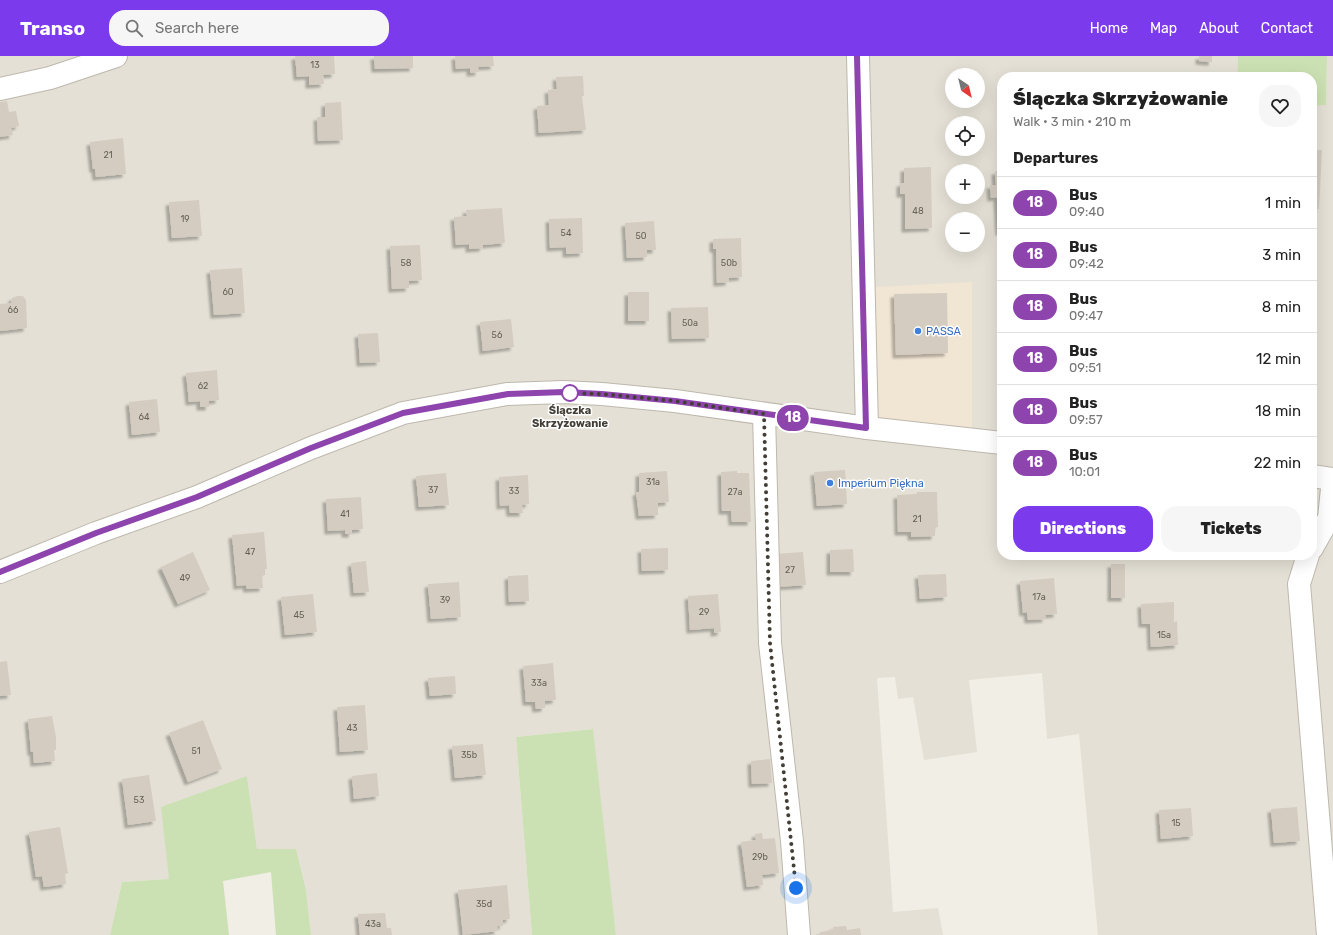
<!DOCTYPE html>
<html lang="en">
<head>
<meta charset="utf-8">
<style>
	:root { --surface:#fff; --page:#f6f6f6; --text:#222; --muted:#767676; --line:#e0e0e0; --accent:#7c3aed }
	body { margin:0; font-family:Rubik,sans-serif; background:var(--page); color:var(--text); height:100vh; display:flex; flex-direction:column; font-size:15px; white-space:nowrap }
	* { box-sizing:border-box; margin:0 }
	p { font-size:13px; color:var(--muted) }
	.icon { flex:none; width:22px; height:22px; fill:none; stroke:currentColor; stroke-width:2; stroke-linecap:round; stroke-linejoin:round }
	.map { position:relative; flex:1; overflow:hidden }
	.side { position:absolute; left:997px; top:16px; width:320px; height:488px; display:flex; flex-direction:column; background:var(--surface); border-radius:16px; box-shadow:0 4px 16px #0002 }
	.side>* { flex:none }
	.badge { padding:0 8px; border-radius:13px; font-size:14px; line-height:26px }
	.needle { width:26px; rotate:145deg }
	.buttons { position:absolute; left:945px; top:12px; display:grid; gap:8px }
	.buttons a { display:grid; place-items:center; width:40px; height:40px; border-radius:50%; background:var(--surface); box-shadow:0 4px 16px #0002; font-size:20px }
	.you { position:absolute; width:20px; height:20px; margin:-10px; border:3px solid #fff; border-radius:50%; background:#1a73e8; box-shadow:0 0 0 6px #1a73e833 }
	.map>.badge { position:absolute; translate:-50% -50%; box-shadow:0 0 0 2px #fff }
	h2 { padding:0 16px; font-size:15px; line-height:36px }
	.round { display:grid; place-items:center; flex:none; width:42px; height:42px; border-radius:16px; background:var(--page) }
	.summary { display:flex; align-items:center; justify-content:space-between; height:68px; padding:0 16px }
	h1 { font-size:19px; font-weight:800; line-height:30px }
	.button { display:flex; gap:8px; margin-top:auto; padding:8px 16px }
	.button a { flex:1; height:46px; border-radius:16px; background:var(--accent); color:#fff; font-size:16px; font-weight:800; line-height:46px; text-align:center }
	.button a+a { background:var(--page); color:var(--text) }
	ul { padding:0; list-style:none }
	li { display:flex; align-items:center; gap:12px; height:52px; padding:0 16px; border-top:1px solid var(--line) }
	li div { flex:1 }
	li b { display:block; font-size:15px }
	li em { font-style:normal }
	li .badge { min-width:44px; font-weight:700; text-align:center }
	header { display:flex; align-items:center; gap:24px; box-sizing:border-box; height:56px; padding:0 20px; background:var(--accent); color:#fff }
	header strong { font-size:19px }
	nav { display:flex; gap:22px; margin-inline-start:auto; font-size:14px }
	.search { width:280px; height:36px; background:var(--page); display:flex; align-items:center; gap:10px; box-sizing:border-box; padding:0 14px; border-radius:16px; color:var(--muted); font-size:15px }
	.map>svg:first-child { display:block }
</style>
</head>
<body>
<header>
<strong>Transo</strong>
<div class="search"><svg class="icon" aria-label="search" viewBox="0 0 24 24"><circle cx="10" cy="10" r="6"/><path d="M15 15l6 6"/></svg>Search here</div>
<nav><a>Home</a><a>Map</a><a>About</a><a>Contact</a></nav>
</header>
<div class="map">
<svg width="1333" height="879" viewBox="0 0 1333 879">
	<defs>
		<filter id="shadow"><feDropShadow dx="-3.5" dy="3.5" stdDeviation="1" flood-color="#0004"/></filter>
	</defs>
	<rect width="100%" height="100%" fill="#f1eee6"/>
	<path fill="#e4e0d5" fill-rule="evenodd" d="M0,0H1238L1237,21H1002V499H1312V50L1326,49L1327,0H1333V879H1098L1079,678L1047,683L1042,617L969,624L977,696L924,704L913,641L898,643L895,621L877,622L893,856L938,852L943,879H616L592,673L516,681L532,879H311L306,834L296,793H257L247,720L169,823L122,826L110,879H0ZM952,19H978V45H952ZM952,67H978V93H952ZM952,115H978V141H952ZM952,163H978V189H952Z"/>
	<polygon fill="#f1e5d3" points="972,226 972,374 877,366 874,231"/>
	<g fill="#cce1b3">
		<polygon points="1238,0 1327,0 1326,49 1312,50 1312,21 1237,21"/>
		<polygon points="593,673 616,879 532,879 516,681"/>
		<polygon points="247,720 257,793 296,793 306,834 311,879 276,879 271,816 223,825 229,879 110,879 122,826 169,823 161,751"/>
	</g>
	<g fill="#d4ccc0" filter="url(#shadow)">
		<polygon points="295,0 334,0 335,18 323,19 324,28 309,29 309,20 297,21"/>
		<polygon points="374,0 413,0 413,12 375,13"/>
		<polygon points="455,0 493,0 494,10 478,11 479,16 470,17 470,12 456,13"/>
		<polygon points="1199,0 1212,0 1212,6 1199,5"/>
		<polygon points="583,20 584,40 582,40 586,74 539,77 537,50 549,49 548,34 557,33 556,21"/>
		<polygon points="7,45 9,56 16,55 19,70 11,72 13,79 0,81 0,46"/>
		<polygon points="341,46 343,84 318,85 317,61 325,61 325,47"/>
		<polygon points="123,82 126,118 96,121 95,113 93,113 90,86"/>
		<polygon points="1312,94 1322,94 1319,153 1312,152"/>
		<polygon points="931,111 932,172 905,173 905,138 900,138 900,127 904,127 904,112"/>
		<polygon points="995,115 1002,115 1002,176 999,176 997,141 991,142 990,129 996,129"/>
		<polygon points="199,144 202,180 172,182 169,146"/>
		<polygon points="502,152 505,187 483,189 483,192 469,193 469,188 456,189 454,161 467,160 466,154"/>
		<polygon points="582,162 583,197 566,198 566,191 550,192 549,163"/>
		<polygon points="654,165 656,194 647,194 647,201 627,202 625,167"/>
		<polygon points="741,182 742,221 729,222 729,226 717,227 716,193 713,193 713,183"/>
		<polygon points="420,189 422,224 409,225 409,232 392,233 390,190"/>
		<polygon points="242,212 245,257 214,259 210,214"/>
		<rect x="628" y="236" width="21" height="29"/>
		<polygon points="947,237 948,297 896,299 894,238"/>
		<polygon points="17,240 23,240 26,244 27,272 0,275 0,248 11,247 12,242"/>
		<polygon points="708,251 709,282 672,283 671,252"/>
		<polygon points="511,263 514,291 483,295 480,266"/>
		<polygon points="378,277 380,306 360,307 358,278"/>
		<polygon points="217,314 219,344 209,345 209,351 200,351 200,345 189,346 186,317"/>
		<polygon points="157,343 160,376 132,379 129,346"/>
		<polygon points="845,414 847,448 817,450 814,416"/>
		<polygon points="667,415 669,446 658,447 658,459 639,460 636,436 639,436 639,417"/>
		<polygon points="737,415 737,417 749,417 751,466 732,466 731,455 722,455 721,416"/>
		<polygon points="446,417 449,449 419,451 416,420"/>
		<polygon points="528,419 529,448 522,449 523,457 510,457 509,449 500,450 499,421"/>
		<polygon points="917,436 937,436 938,471 935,472 935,480 911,481 911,476 898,476 897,439 917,438"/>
		<polygon points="361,441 363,473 352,474 352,478 345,478 345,474 328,475 326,443"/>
		<polygon points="264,476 267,513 265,513 265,519 262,520 263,532 247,533 246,529 237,530 232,479"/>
		<polygon points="668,492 668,514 642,515 641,493"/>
		<polygon points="853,493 854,516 830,516 830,494"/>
		<polygon points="193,496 210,534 178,548 161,511"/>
		<polygon points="803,496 806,529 777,531 775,498"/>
		<polygon points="366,505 369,536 354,537 351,507"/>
		<rect x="1111" y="508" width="14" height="34"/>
		<polygon points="946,518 947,541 920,543 918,519"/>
		<polygon points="528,519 529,545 509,546 508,520"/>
		<polygon points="1054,522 1057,558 1045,559 1046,563 1028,564 1027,556 1023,557 1020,525"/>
		<polygon points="459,526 461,561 431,563 428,528"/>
		<polygon points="313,538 317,576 285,579 281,541"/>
		<polygon points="718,538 721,576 714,577 714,572 690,574 688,540"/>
		<polygon points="1174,546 1174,566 1177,565 1178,589 1151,591 1150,568 1142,568 1141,548"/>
		<polygon points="7,605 11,639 0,640 0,606"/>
		<polygon points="553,607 556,644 545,645 545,652 536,653 535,646 526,646 523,610"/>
		<polygon points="455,620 456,638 430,640 428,622"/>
		<polygon points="365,649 368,694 340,696 337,651"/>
		<polygon points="52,660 56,681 56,694 54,694 55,705 34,707 33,696 31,696 28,663"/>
		<polygon points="203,664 222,713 188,726 169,677"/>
		<polygon points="483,688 486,719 455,722 452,690"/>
		<polygon points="770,703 772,727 752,728 751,705"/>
		<polygon points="377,717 379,740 354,743 352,720"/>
		<polygon points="149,719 156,765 128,769 122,723"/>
		<polygon points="1297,751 1300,785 1274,787 1271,753"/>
		<polygon points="1191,752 1193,780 1161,783 1159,754"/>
		<polygon points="60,771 68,817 65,818 66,828 44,831 42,820 36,821 29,776"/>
		<polygon points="762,777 763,783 775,782 779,817 762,819 763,829 747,831 741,786 756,784 755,778"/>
		<polygon points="507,829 510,863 503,864 503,870 497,870 498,875 463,879 458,834"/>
		<polygon points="385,857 387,872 391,872 392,879 360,879 358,858"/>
		<polygon points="846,870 847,874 860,872 861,879 820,879 820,876 833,874 833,871"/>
	</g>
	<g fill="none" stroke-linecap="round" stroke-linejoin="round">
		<g stroke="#beb8ad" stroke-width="24">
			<g id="minor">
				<polyline points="858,0 867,372"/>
				<polyline points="0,33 50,22 116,0"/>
				<polyline points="764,358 770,587 792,785 799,879"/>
				<polyline points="1312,420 1333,423"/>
				<polyline points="1312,492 1329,462 1333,423"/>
				<polyline points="1308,499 1299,528 1328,879"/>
				<polyline points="0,516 96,477 197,441 311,392 403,357 507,338 563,336 602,338 675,345 867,372 1002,387"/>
			</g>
		</g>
		<use href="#minor" stroke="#fff" stroke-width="22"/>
	</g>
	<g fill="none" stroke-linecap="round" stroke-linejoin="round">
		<g stroke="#fff" stroke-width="9">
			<polyline id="line" points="0,516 96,477 197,441 311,392 403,357 508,338 564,336 602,338 675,345 866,372 857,0"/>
		</g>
		<use href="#line" stroke="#8e44ad" stroke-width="6"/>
		<polyline stroke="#433e36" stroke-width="4" stroke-dasharray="0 7.2" points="570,337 602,338 675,345 764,358 770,587 796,832"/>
	</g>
	<g fill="#3f7fe0" stroke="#fff" stroke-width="1.5">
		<circle cx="918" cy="275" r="4"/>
		<circle cx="830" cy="427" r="4"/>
	</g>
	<circle fill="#fff" stroke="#8e44ad" stroke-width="2" cx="570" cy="337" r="8"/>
	<g text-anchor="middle" stroke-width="3" stroke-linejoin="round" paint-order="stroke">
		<g font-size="9" fill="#676258">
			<text x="315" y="12">13</text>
			<text x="108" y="102">21</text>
			<text x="918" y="158">48</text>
			<text x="185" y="166">19</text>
			<text x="566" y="180">54</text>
			<text x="641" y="183">50</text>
			<text x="406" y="210">58</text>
			<text x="729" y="210">50b</text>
			<text x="228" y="239">60</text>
			<text x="13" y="257">66</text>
			<text x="690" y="270">50a</text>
			<text x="497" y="282">56</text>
			<text x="203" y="333">62</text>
			<text x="144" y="364">64</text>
			<text x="653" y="429">31a</text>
			<text x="433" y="437">37</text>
			<text x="514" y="438">33</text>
			<text x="735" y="439">27a</text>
			<text x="345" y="461">41</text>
			<text x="917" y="466">21</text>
			<text x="250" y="499">47</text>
			<text x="790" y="517">27</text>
			<text x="185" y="525">49</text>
			<text x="1039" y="544">17a</text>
			<text x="445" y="547">39</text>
			<text x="704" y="559">29</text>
			<text x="299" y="562">45</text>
			<text x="1164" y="582">15a</text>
			<text x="539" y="630">33a</text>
			<text x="352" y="675">43</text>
			<text x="196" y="698">51</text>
			<text x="469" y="702">35b</text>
			<text x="139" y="747">53</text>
			<text x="1176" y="770">15</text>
			<text x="760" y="804">29b</text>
			<text x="484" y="851">35d</text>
			<text x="373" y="871">43a</text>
		</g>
		<g font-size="11" fill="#366cbe" stroke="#fff" text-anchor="start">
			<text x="926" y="279">PASSA</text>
			<text x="838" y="431">Imperium Piękna</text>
		</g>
		<g font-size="11" font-weight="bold" fill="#433e36" stroke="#fff">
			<text x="570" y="358">Ślączka<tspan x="570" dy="13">Skrzyżowanie</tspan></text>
		</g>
	</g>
</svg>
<div class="buttons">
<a><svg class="needle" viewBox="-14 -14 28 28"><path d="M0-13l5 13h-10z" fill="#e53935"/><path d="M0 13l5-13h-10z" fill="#767676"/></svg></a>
<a><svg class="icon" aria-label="locate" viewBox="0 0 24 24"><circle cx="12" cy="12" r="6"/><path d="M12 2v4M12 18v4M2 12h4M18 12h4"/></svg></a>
<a>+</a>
<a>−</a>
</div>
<div class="you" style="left:796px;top:832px"></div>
<b class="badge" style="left:793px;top:362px;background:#8e44ad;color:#fff">18</b>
<section class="side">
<div class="summary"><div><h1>Ślączka Skrzyżowanie</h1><p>Walk · 3 min · 210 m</p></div><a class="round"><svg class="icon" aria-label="heart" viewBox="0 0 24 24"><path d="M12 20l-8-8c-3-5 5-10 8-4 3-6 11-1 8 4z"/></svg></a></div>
<h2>Departures</h2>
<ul>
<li><span class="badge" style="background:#8e44ad;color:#fff">18</span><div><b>Bus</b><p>09:40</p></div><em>1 min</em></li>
<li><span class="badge" style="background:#8e44ad;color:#fff">18</span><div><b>Bus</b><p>09:42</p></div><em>3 min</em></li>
<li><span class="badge" style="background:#8e44ad;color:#fff">18</span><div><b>Bus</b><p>09:47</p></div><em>8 min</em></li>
<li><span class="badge" style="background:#8e44ad;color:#fff">18</span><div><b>Bus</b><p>09:51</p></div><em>12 min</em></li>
<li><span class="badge" style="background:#8e44ad;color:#fff">18</span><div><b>Bus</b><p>09:57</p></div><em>18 min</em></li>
<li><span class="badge" style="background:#8e44ad;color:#fff">18</span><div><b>Bus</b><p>10:01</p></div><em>22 min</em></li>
</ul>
<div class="button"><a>Directions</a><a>Tickets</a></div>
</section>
</div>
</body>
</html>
